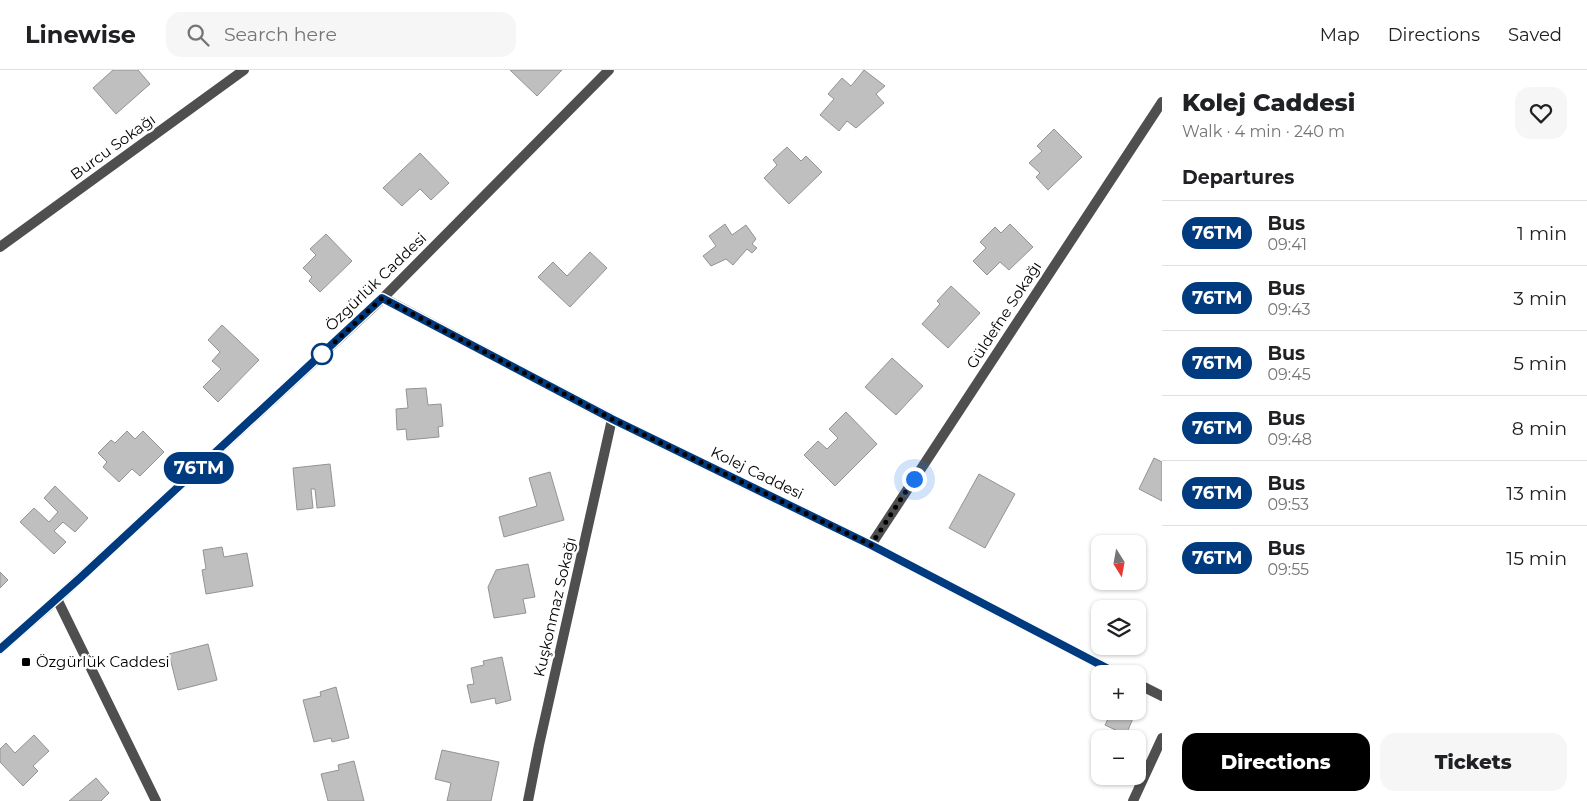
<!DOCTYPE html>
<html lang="en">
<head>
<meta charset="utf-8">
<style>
	:root { --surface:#fff; --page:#f6f6f6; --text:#202124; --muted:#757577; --line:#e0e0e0; --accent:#000 }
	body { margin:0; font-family:Montserrat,sans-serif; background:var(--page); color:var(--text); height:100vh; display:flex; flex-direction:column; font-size:19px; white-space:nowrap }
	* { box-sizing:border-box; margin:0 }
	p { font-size:16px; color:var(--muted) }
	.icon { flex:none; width:28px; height:28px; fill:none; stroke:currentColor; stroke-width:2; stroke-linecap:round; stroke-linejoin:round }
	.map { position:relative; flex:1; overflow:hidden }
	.sheet { display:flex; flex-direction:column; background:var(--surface); width:425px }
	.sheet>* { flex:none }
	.badge { padding:0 10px; border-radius:16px; font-size:18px; line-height:32px }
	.needle { width:32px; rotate:169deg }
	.fabs { position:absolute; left:1091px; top:465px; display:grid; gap:10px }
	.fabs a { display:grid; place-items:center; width:55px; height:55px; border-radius:10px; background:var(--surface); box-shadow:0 1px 4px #0004; font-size:25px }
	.you { position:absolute; width:25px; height:25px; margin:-12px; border:4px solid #fff; border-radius:50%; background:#1a73e8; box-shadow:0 0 0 8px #1a73e833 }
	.map>.badge { position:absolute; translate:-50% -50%; box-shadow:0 0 0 2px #fff }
	h2 { padding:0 20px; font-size:19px; line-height:45px }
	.round { display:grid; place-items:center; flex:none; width:52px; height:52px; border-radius:15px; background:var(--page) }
	.summary { display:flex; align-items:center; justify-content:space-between; height:85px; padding:0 20px }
	h1 { font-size:24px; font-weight:800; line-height:38px }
	.action { display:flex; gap:10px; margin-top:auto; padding:10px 20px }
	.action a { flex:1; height:58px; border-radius:15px; background:var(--accent); color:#fff; font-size:20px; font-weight:800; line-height:58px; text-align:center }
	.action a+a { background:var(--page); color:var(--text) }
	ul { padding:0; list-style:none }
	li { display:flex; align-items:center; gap:15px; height:65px; padding:0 20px; border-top:1px solid var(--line) }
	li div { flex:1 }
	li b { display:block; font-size:19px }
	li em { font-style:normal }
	li .badge { min-width:55px; font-weight:700; text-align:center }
	header { display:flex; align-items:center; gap:30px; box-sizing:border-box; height:70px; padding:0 25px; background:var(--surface); border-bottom:1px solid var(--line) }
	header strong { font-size:24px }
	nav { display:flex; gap:28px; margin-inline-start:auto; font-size:18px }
	.search { width:350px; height:45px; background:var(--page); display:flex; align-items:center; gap:12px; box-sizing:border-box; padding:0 18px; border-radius:15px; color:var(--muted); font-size:19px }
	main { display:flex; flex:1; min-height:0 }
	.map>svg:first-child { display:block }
</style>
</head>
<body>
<header>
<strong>Linewise</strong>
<div class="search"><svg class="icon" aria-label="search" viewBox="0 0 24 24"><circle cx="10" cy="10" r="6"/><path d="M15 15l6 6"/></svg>Search here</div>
<nav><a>Map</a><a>Directions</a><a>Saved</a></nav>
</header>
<main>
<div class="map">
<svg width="1162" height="731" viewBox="0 0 1162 731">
	<rect width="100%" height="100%" fill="#fff"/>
	<g fill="#bfbfbf" stroke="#939393">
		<polygon points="113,0 138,0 150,14 116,44 93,18"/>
		<polygon points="510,0 562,0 537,26"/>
		<polygon points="864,0 885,16 876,24 884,33 856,58 847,51 839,61 820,45 834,29 828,24 842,8 851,16"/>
		<polygon points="1054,59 1082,87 1048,120 1036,107 1040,103 1029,93 1042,81 1037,76"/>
		<polygon points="787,77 801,91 806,86 822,102 789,134 764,108 777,95 773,90"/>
		<polygon points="420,83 449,113 431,130 420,119 402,136 383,118"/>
		<polygon points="725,154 732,165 746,155 756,169 752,174 757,178 752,183 747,179 733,195 726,189 711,196 703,186 716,176 709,166"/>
		<polygon points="1010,154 1033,177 1009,200 1000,192 987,205 973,191 986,178 980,172 995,157 1001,163"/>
		<polygon points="326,164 352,191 320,222 309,211 312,207 303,198 316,185 310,179"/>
		<polygon points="590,182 607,198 570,237 538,207 553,192 567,206"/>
		<polygon points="951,216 980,243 948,278 922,254 940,234 937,231"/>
		<polygon points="222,255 259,290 218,332 203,317 221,299 212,291 220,282 208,270"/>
		<polygon points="892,288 923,316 896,345 865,317"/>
		<polygon points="426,318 428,335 441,334 443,356 438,357 439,367 407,370 406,359 397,360 396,339 408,338 406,319"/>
		<polygon points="846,342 877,374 835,416 804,385 818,371 827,379 838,368 829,359"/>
		<polygon points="127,361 135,369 143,361 164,382 140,406 132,399 119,412 103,397 107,392 98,383 111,370 115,373"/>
		<polygon points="1154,388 1162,392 1162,431 1139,419"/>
		<polygon points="330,394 335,436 317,438 315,419 311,419 313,438 297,440 293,398"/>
		<polygon points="550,402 564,450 504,467 499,447 537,436 529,408"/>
		<polygon points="979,404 1015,424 985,478 949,458"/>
		<polygon points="55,416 88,448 75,462 63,452 54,461 66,472 54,484 20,452 34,438 49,452 58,442 44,428"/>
		<polygon points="222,477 224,487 247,483 253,516 206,524 202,500 206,499 203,480"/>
		<polygon points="528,494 535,527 523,529 526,543 494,548 488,517 496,500"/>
		<polygon points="0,502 8,510 0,518"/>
		<polygon points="208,574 217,610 178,620 169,584"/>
		<polygon points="502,587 511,630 496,634 495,628 471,633 467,615 474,614 471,598 484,595 483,591"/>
		<polygon points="336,617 349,668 332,672 331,668 314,672 303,630 321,626 320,622"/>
		<polygon points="1112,641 1136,641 1126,665 1105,655"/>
		<polygon points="34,665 49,681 33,696 38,701 23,716 0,692 0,679 6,673 15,683"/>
		<polygon points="442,680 499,692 491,731 447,731 451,713 435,709"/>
		<polygon points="354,691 364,731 328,731 321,704 339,700 338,695"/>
		<polygon points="96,708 109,723 101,731 69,731"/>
	</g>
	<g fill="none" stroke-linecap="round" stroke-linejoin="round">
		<g stroke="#4f4f4f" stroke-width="10">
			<polyline points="0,177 244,0"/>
			<polyline points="383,228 612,349 871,475 1118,604"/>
			<polyline points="871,475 1162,32"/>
			<polyline points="57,529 156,731"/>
			<polyline points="0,579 57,529 383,228 609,0"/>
			<polyline points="1138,614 1162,626"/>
			<polyline points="528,731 539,675 612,349"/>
			<polyline points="1133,731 1162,668"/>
		</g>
	</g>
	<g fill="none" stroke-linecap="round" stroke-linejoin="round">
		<g stroke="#fff" stroke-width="11">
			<polyline id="line" points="0,579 80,508 382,228 612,349 871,475 1118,604"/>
		</g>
		<use href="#line" stroke="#003b80" stroke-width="8"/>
		<polyline stroke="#000" stroke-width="5" stroke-dasharray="0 9" points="322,284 382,228 612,349 871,475 914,409"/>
	</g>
	<circle fill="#fff" stroke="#003b80" stroke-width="2.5" cx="322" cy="284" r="10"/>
	<rect fill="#000" stroke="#fff" stroke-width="2" x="21" y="587" width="10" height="10" rx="2.5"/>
	<g text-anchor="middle" stroke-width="5" stroke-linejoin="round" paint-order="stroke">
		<g font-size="15" fill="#000" stroke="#fff">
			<text transform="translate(113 77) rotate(-36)" y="5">Burcu Sokağı</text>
			<text transform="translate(376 212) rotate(-44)" y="5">Özgürlük Caddesi</text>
			<text transform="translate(1004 245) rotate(-57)" y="5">Güldefne Sokağı</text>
			<text transform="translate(757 403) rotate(26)" y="5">Kolej Caddesi</text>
			<text transform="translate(555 537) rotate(-77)" y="5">Kuşkonmaz Sokağı</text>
		</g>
		<g font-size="15" fill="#000" stroke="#fff" text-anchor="start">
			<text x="36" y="597">Özgürlük Caddesi</text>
		</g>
	</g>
</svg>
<div class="fabs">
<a><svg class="needle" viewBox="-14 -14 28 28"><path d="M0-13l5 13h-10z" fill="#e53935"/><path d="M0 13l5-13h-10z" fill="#757577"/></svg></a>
<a><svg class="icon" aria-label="layers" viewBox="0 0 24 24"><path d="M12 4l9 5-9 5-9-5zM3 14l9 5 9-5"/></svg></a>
<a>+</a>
<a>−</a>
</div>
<div class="you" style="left:914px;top:409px"></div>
<b class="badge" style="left:199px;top:398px;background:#003b80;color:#fff">76TM</b>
</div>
<section class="sheet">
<div class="summary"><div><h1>Kolej Caddesi</h1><p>Walk · 4 min · 240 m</p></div><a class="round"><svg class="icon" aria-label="heart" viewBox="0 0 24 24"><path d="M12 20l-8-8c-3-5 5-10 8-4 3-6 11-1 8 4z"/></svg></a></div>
<h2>Departures</h2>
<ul>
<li><span class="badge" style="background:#003b80;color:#fff">76TM</span><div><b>Bus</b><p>09:41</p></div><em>1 min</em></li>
<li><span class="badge" style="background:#003b80;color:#fff">76TM</span><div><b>Bus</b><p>09:43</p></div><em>3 min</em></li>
<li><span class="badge" style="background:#003b80;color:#fff">76TM</span><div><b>Bus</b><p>09:45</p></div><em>5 min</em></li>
<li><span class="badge" style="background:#003b80;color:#fff">76TM</span><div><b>Bus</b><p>09:48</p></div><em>8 min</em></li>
<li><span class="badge" style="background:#003b80;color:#fff">76TM</span><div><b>Bus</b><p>09:53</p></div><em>13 min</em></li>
<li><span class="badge" style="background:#003b80;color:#fff">76TM</span><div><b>Bus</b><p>09:55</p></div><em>15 min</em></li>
</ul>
<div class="action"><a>Directions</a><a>Tickets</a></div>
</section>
</main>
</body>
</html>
